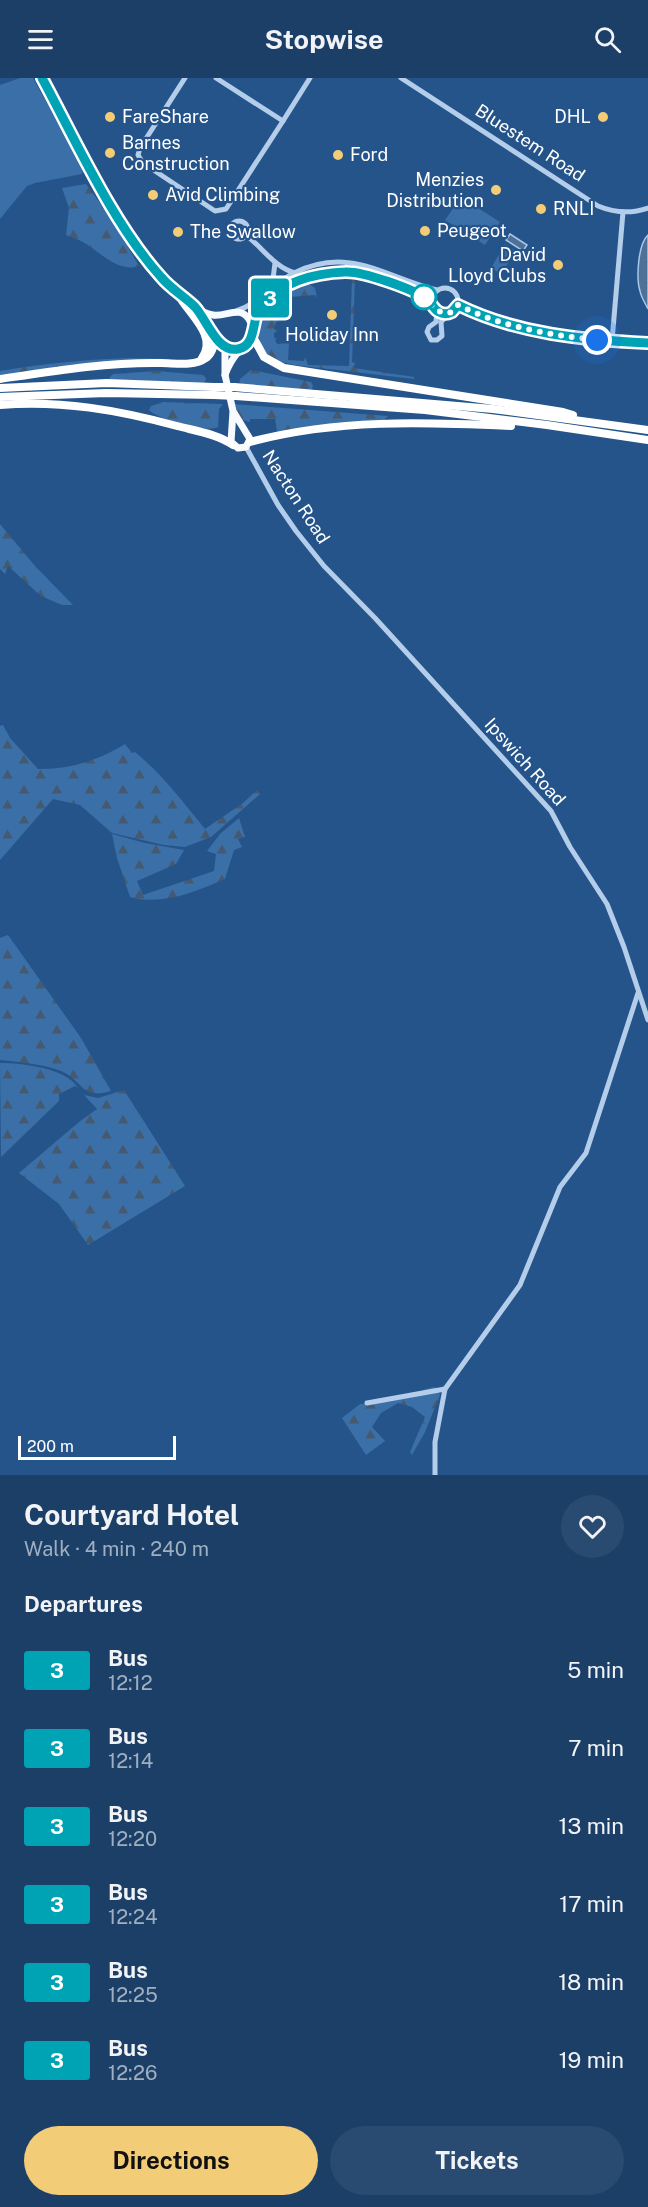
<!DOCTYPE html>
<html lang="en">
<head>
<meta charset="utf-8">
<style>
	:root { --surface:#1c3f68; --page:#294a71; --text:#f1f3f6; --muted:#a0afc0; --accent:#f3cc77 }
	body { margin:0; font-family:"Public Sans",sans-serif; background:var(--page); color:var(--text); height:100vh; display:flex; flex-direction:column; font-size:22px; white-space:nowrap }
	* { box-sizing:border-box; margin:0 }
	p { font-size:20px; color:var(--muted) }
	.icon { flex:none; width:33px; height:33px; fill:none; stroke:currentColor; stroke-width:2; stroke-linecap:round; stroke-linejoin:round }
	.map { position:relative; height:1397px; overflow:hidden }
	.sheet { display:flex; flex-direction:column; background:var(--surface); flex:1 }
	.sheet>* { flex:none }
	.badge { padding:0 12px; border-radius:4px; font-size:21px; line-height:39px }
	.scale { position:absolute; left:18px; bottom:15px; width:158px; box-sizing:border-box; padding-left:6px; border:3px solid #fff; border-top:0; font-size:16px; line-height:21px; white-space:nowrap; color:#fff; -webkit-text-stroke:4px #25548a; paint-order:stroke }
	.you { position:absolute; width:30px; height:30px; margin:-15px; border:4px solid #fff; border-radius:50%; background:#1a73e8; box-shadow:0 0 0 9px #1a73e833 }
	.map>.badge { position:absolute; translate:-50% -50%; box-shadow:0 0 0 3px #fff }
	h2 { padding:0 24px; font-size:22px; line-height:54px }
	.round { display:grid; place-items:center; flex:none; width:63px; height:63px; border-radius:32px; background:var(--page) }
	.headline { display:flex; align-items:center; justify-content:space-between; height:102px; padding:0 24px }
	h1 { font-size:28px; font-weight:700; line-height:45px }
	.primary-button { display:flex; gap:12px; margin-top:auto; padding:12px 24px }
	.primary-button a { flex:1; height:69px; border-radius:36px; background:var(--accent); color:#111; font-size:24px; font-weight:700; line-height:69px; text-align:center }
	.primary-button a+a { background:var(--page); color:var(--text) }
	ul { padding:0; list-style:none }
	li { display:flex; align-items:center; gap:18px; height:78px; padding:0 24px }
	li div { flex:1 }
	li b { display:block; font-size:22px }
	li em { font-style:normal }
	li .badge { min-width:66px; font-weight:700; text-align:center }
	header { display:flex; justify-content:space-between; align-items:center; height:78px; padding:0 24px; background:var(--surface); font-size:27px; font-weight:700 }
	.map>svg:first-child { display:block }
</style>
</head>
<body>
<header><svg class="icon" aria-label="menu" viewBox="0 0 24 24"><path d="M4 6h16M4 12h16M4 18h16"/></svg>Stopwise<svg class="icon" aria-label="search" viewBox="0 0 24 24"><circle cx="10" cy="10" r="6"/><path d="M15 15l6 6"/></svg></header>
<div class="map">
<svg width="648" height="1397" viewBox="0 0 648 1397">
	<defs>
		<pattern id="forest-firs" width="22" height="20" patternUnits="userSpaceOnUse" patternTransform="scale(1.5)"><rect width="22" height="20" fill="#3a6fa7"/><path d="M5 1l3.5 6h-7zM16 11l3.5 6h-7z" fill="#455a70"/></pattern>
		<pattern id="water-ripples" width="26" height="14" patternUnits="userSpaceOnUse" patternTransform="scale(1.5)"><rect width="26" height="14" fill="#4f7196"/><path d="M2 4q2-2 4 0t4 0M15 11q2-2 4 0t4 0" fill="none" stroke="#4d5b6a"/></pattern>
	</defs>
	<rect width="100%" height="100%" fill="#25548a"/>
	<g fill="#3a6fa7">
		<polygon points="20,0 33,0 83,90 82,96 35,105 27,108 0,141 0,7"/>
		<polygon points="461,119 500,144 485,167 445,142"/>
		<polygon points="505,166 516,173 501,196 491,190"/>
	</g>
	<g fill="url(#forest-firs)">
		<path d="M86,106L111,140L139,188C118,195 100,174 83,164C78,161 71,159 66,157L69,130L62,110Z"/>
		<path d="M352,201H355L352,284L355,285L354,290L414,299V301L294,287L266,280C262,270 257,258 259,247C262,228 291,208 309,206L315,210L317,220L315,217L290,219V223L286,219L283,223L286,226L284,229L281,227L278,232L284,235H279L277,242L280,243L276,244L274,251L277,253L274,255V259L277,261L275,262L277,266L289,265L288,282L304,283L305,279L308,287L349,288Z"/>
		<path d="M136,280L166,281L0,300V293C46,285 90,281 136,280Z"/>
		<polygon points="251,292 311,304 313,308 311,312 239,306 240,301"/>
		<polygon points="157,293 203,297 206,300 206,306 112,304 109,300 113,296"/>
		<path d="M163,324L223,326L219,331L218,349C206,355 159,342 149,332L151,328Z"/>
		<polygon points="232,326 388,338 384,342 277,353 275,341 250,341 250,344 243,342 242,345"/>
		<polygon points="0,446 35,488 73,527 62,527 41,518 8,488 5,496 0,491"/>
		<path d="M3,647L10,660L38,691C69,692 99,682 125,666L132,675L135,674C162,696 183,724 205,751L243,725L257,712L260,716L211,759L185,769L164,767L112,755L80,727L53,721L0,782V648Z"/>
		<path d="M239,740L245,759L238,761L242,769L234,772L225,801C195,814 161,828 130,819L117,780L112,756L145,765L184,772L176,786L137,803L143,817L214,793L216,776L207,773L220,756Z"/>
		<path d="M8,857L81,960L111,1013C81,1022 84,1003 61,993C43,986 19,984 0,982V860Z"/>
		<path d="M0,985C21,985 67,990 78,1010L75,1008L59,1016V1023L1,1079Z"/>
		<polygon points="124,1012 185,1108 88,1167 59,1126 19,1095 79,1044 97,1031 84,1017 98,1020"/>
		<polygon points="434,1309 437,1310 440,1317 425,1354 412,1377 410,1374 425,1339 412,1329 398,1325 381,1335 372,1349 385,1363 366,1377 342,1340 360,1326 375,1325"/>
	</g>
	<g fill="url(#water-ripples)" stroke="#a7c8ea" stroke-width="1.5">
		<polygon points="510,156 527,167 523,173 506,162"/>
		<path d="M648,157V231C645,225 641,219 640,213C636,200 638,166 648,157Z"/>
	</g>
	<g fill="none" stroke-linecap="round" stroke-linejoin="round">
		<g stroke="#b3cdea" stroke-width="5">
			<polyline points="185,0 140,70 138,77 143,85 215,133 226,131 283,43"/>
			<polyline points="216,0 283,43 310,0"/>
			<path d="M401,0L598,128C615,135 631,136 648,130"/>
			<circle cx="239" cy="152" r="9"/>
			<path d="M246,157C263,170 274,189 295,195"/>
			<polyline points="272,209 275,185"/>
			<circle cx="445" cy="223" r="13"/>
			<path d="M458,227C517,256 583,262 648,265"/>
			<path d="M236,233C259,226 273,206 294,195C350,167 386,200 437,212"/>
			<polyline points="437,233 436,244 429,249 427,254 431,262 437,262 442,258 441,244 448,236"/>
			<path d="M253,249C263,209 309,195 346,194C365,193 418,214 432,226"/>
			<polyline points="612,263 623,134"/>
			<polyline points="246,369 278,427 296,453 324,488 375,540 551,733 570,769 607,826 624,869 648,942"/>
			<polyline points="367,1325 445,1311"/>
			<polyline points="435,1397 435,1364 445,1311 520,1207 560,1109 586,1075 638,915"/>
		</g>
		<g stroke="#f7fafe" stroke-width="7">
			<path d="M42,0C80,71 117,156 175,213C184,222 200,235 213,237C227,239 241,226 250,243C259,257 246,264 239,273C233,280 228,288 225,297"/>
			<path d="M195,230C207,246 218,275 241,270"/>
			<polyline points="225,270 225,297 233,333 231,364 238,370 246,369 250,361 233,333"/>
		</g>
		<g stroke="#fff" stroke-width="8">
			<path d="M179,218C189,236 218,258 202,280"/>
			<polyline points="252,257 264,279 284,290 563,334 573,337"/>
			<path d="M0,301C53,293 107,284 161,285C175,285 193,289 206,280C212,276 214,267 216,260"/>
			<polyline points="234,309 493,331 648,352"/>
			<polyline points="0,310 107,305 214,309"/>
			<polyline points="236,318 425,332 547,347 648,362"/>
			<polyline points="0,319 106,315 214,317"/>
			<path d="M0,327C61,322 118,332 177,348C196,353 217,356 233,367"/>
			<path d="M250,364C336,341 423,344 511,348"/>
		</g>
		<g stroke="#fff" stroke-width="8">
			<polyline points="214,309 234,309"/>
			<polyline points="214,317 236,318"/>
		</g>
	</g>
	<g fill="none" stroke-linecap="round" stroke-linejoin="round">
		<g stroke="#fff" stroke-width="14">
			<path id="line" d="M42,0C76,63 113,146 161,199C171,211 185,219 195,229C207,242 217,275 238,271C257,267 251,243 260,230C279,204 315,195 345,194C363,193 413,211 427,221C432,225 433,231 439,234C444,237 448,236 452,234L458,227C517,256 583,262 648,265"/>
		</g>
		<use href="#line" stroke="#00a3b4" stroke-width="9"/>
		<path stroke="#fff" stroke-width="6" stroke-dasharray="0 10.8" d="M424,219C433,226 438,239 452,234L458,227C502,249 549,257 597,262"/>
	</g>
	<g fill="#f3cc77" stroke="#25548a" stroke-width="2">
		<circle cx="110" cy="39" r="6"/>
		<circle cx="603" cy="39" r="6"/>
		<circle cx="110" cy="75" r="6"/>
		<circle cx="338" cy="77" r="6"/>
		<circle cx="496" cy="112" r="6"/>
		<circle cx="153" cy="117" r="6"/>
		<circle cx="541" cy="131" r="6"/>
		<circle cx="425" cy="153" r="6"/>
		<circle cx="178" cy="154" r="6"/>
		<circle cx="558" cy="187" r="6"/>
		<circle cx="332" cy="237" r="6"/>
	</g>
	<circle fill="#fff" stroke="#00a3b4" stroke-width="3" cx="424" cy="219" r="12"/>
	<g text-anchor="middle" stroke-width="4.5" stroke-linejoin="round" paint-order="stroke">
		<g font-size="18" fill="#fff" stroke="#25548a" text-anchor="start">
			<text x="122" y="45">FareShare</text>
			<text x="591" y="45" text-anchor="end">DHL</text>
			<text x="122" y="71">Barnes<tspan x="122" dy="21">Construction</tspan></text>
			<text x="350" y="83">Ford</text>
			<text x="484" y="108" text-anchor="end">Menzies<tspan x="484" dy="21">Distribution</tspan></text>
			<text x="165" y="123">Avid Climbing</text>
			<text x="553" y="137">RNLI</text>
			<text x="437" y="159">Peugeot</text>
			<text x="190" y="160">The Swallow</text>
			<text x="546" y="183" text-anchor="end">David<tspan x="546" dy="21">Lloyd Clubs</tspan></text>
			<text x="332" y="263" text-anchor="middle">Holiday Inn</text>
		</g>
		<g font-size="18" fill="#fff" stroke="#25548a">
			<text transform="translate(530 65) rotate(33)" y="6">Bluestem Road</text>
			<text transform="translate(296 419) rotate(57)" y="6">Nacton Road</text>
			<text transform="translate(525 684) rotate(48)" y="6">Ipswich Road</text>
		</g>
	</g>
</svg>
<div class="scale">200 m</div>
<div class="you" style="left:597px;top:262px"></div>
<b class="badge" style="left:270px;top:220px;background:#00a3b4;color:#fff">3</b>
</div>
<section class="sheet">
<div class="headline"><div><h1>Courtyard Hotel</h1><p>Walk · 4 min · 240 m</p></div><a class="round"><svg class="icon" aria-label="heart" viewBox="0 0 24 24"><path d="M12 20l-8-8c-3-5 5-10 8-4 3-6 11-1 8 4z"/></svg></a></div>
<h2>Departures</h2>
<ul>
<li><span class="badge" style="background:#00a3b4;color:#fff">3</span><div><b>Bus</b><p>12:12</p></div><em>5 min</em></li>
<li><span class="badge" style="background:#00a3b4;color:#fff">3</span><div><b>Bus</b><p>12:14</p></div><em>7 min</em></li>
<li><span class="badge" style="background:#00a3b4;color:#fff">3</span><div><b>Bus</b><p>12:20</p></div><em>13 min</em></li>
<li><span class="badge" style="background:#00a3b4;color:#fff">3</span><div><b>Bus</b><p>12:24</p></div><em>17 min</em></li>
<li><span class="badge" style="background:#00a3b4;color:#fff">3</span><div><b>Bus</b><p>12:25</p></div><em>18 min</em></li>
<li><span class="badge" style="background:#00a3b4;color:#fff">3</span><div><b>Bus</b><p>12:26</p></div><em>19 min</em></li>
</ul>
<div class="primary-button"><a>Directions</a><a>Tickets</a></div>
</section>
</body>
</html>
